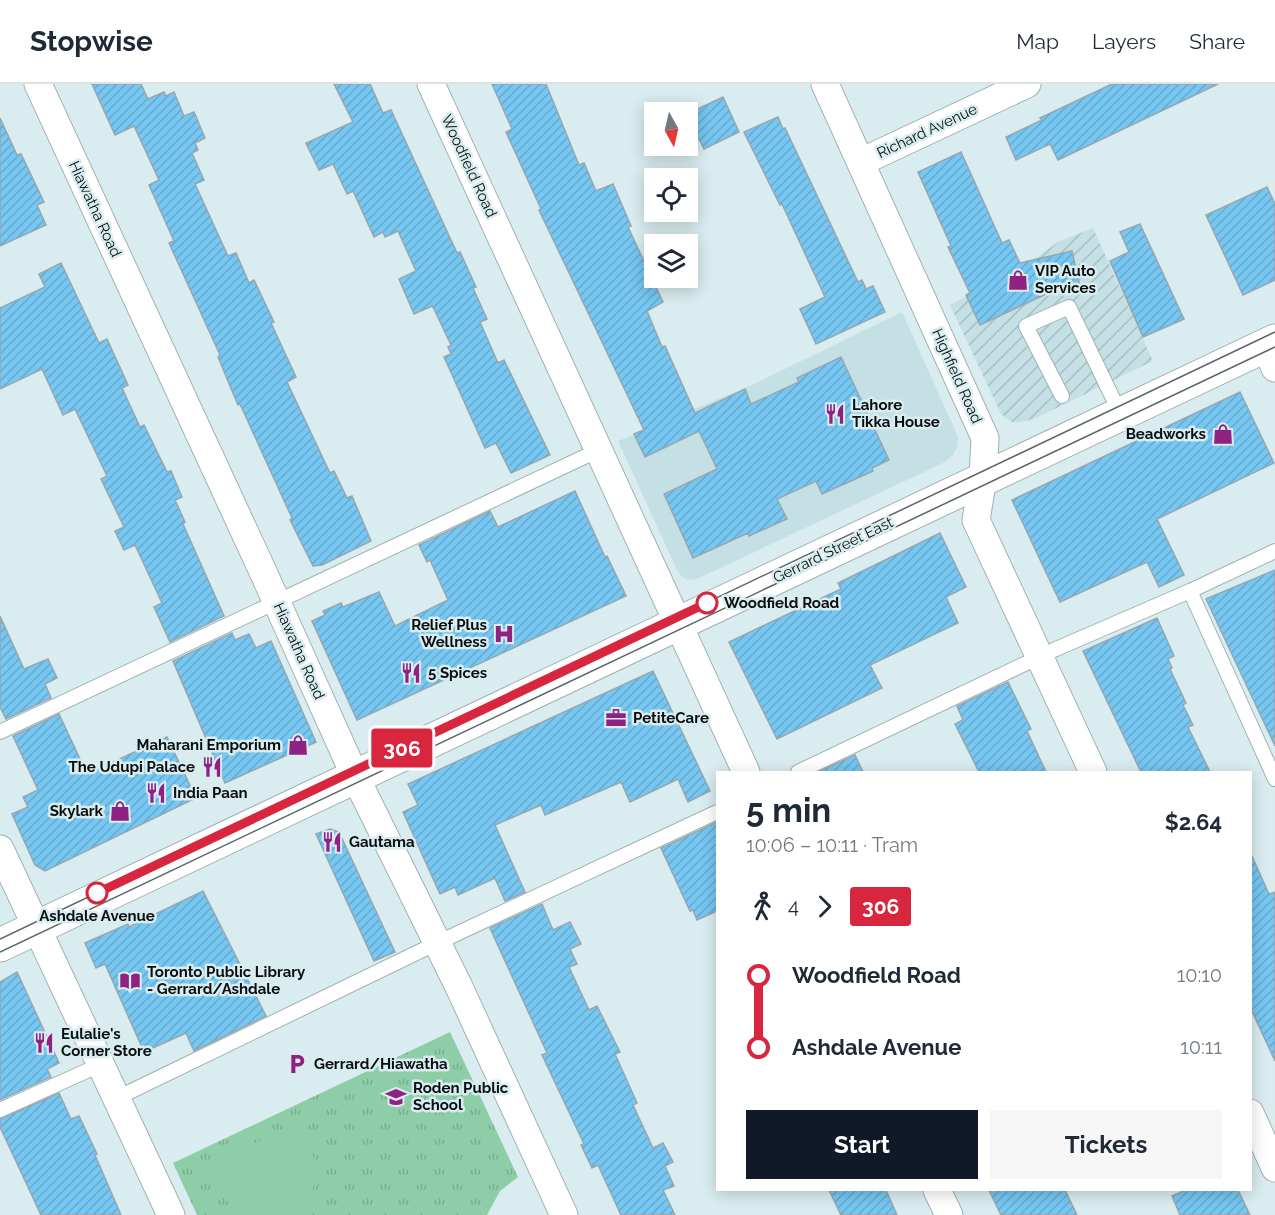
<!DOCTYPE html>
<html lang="en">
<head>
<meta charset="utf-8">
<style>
	:root { --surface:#fff; --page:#f6f6f7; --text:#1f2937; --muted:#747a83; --line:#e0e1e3; --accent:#111827 }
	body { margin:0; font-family:Raleway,sans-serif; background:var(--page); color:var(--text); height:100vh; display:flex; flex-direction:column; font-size:22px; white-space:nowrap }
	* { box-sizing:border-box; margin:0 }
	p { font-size:20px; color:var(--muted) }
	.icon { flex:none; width:33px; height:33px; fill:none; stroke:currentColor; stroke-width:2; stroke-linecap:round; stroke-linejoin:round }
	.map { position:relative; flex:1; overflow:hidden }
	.side { position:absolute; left:716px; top:687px; width:536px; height:420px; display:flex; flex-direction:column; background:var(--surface); border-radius:0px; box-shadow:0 3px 15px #0003 }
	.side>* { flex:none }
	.badge { padding:0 12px; border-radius:4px; font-size:21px; line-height:39px }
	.needle { width:39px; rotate:172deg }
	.buttons { position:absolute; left:644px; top:18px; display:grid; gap:12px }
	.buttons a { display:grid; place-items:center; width:54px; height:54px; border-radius:0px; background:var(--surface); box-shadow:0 3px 15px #0003; font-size:30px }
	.map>.badge { position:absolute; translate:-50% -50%; box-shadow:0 0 0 3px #fff }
	.legs { display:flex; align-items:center; gap:9px; height:66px; padding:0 30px; font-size:20px }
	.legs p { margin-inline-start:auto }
	.summary { display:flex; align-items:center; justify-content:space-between; height:102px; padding:0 30px }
	h1 { font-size:33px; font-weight:700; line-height:45px }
	.button { display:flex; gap:12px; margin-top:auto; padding:12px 30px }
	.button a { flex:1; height:69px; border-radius:0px; background:var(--accent); color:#fff; font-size:24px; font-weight:700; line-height:69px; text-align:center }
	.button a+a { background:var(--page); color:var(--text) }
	ul { padding:0 30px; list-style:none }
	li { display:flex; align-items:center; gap:21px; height:72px; font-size:22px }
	li i { display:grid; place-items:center; width:9px; height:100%; margin:0 8px; background:currentColor }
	li i::after { content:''; width:15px; height:15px; margin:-8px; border:4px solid; border-radius:50%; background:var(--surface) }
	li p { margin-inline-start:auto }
	li:first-child i { background:linear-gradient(#0000 50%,currentColor 0) }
	li:last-child i { background:linear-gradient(currentColor 50%,#0000 0) }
	header { display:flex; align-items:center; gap:36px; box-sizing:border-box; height:84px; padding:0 30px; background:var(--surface); border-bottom:2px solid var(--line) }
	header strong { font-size:28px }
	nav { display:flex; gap:33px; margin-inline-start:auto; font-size:21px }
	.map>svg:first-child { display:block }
</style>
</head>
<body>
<header>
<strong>Stopwise</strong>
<nav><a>Map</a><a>Layers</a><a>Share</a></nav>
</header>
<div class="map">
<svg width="1275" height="1131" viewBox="0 0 1275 1131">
	<defs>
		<pattern id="industrial-furrows" width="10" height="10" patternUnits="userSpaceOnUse" patternTransform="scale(1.5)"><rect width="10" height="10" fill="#c4e0e4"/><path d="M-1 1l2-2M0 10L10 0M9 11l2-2" fill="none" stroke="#a7bfc3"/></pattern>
		<pattern id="grass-tufts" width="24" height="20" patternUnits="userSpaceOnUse" patternTransform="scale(1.5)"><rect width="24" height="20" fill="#8dcda7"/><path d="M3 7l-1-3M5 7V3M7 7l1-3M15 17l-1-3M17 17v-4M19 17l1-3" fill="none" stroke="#78af8f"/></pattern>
		<pattern id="building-hatch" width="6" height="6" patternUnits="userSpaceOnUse" patternTransform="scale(1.5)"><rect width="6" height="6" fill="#76c7f2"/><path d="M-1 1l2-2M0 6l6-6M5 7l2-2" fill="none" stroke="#65aace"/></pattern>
	</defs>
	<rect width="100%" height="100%" fill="#d9ecef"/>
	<polygon fill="#c4e0e4" points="902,228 958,353 957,363 953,371 945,378 697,495 689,496 682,493 677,486 618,357 754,300"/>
	<polygon fill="url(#industrial-furrows)" points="1093,144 1153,277 1034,335 1021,338 1012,338 1005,334 1000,328 950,221 1026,181 1058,158"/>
	<polygon fill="url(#grass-tufts)" points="450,948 518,1093 500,1107 487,1131 197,1131 173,1079"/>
	<polygon fill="#8dcda7" points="295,1038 320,1086 308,1116 291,1131 235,1131 209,1083"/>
	<g fill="url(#building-hatch)" stroke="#98a6ae" stroke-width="1.5">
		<polygon points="92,0 141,0 148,15 164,8 166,12 174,8 184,32 194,28 205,54 195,59 198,66 192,69 204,96 195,100 228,172 236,169 249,199 254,196 274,238 271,239 296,293 287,298 330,389 334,387 347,414 352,412 371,457 322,481 313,482 290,436 292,434 240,320 238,321 230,302 218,273 220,271 169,159 174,157 149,101 159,96 134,42 115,51"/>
		<polygon points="334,0 370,0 383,29 391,26 457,169 460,168 476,203 473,204 487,235 480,238 498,279 504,276 550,371 511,389 496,359 485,364 444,273 451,270 448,263 451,261 434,225 432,222 414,230 399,195 416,187 398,147 385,153 383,148 374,153 353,107 347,110 333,80 319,86 306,59 353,38"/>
		<polygon points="492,0 546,0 579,81 584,79 596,107 613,100 631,142 628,143 663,218 647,227 662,263 665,262 695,329 745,305 751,320 799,298 797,294 841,273 889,376 872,384 873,387 822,410 816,397 777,415 787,435 749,452 748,449 693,474 664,410 717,385 699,347 645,373 634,350 644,346 539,126 541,125 506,48 512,45"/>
		<polygon points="1112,0 1218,0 1058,76 1050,60 1016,76 1006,53 1042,36 1040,34"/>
		<polygon points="723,13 739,48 704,65 699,55 687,61 687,30"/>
		<polygon points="778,33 783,45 785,44 858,198 862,196 866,205 873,202 885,228 816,260 800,225 825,213 782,120 780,121 744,48"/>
		<polygon points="0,34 17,71 21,70 44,118 37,121 46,141 0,162"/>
		<polygon points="961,68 1002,159 1009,156 1020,179 1072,167 1079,199 1063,202 980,241 966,211 970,209 948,163 951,162 918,88"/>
		<polygon points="1267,103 1275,120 1275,196 1243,211 1206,131"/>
		<polygon points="1140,140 1184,235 1143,253 1110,177 1129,168 1120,148"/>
		<polygon points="61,179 99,259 107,255 128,301 122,304 140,343 144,341 167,388 171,387 182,413 175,416 185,438 183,440 224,532 170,558 154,523 162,519 135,461 124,466 115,447 124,443 101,395 107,392 75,325 63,331 42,285 0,305 0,224 45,203 39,190"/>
		<polygon points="1240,308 1274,379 1157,435 1184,491 1159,503 1147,478 1060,518 1012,416"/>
		<polygon points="575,407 605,473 607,472 626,512 357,636 312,537 325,531 323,527 341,519 343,523 379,508 395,542 448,516 430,476 427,478 419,461 490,427 498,443"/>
		<polygon points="940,449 966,503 946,513 958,539 870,581 882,604 777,655 729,558 841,505 838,499"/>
		<polygon points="1275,486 1275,662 1206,515"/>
		<polygon points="0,532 24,585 48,575 57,594 45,600 51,614 6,635 0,623"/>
		<polygon points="1157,534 1174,572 1168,575 1172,584 1170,585 1186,619 1183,621 1193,641 1188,643 1210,688 1141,688 1083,567"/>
		<polygon points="232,549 235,556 249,550 256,564 271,557 316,658 225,699 173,577"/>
		<polygon points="653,587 710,707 688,718 678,695 630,718 621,698 545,731 541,721 495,741 525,808 505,817 495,794 458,811 455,803 440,810 403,728 418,721 408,700"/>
		<polygon points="1008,598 1031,645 1027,647 1046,688 979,688 955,640 963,636 957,622"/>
		<polygon points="59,630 87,690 167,653 196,714 45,787 35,781 12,730 28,723 23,713 38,706 13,652"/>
		<polygon points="855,671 863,688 818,688"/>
		<polygon points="717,738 717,827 697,836 693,826 690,827 661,764"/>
		<polygon points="330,745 339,748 395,868 374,877 316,750"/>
		<polygon points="1250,768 1269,810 1275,808 1275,977 1250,923"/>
		<polygon points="203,807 266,932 194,967 186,949 144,968 105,880 96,884 85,859 128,840 129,843"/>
		<polygon points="542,820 553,846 570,838 581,860 570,865 577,880 569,883 589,926 597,922 620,968 615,970 637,1019 633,1021 653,1064 663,1059 673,1078 665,1082 674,1102 663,1106 675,1131 621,1131 598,1081 592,1084 581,1061 584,1060 542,971 547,969 490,844"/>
		<polygon points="17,888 59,979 47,985 51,993 0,1016 0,898"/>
		<polygon points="59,1009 71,1035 79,1032 97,1070 95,1071 121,1131 41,1131 0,1043 0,1035"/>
		<polygon points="829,1106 886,1106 897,1131 841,1131"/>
		<polygon points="989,1106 1065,1106 1077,1131 1001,1131"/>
		<polygon points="1186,1106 1238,1106 1250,1131 1180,1131 1172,1112"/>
	</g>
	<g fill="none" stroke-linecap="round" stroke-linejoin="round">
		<g stroke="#a0b1b4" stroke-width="16">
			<g id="lane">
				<polyline points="1062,312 1026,242 1069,223 1120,329"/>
				<polyline points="1190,507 1275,695"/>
				<polyline points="0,648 599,366"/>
				<polyline points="798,688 1056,565 1190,507 1275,467"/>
				<polyline points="117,1014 437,859 717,728"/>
				<polyline points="0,1026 102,980"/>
			</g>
		</g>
		<g stroke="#a0b1b4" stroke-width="29">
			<g id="street">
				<polyline points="38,0 264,490 355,692 459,903 564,1131"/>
				<polyline points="431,0 746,688"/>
				<polyline points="825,0 985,354 983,394 976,436 1093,688"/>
				<polyline points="861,78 1027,0"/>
				<polyline points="1265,261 1275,284"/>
				<polyline points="0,765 171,1131"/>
				<polyline points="1250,1029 1275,1084"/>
				<polyline points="937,1106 949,1131"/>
			</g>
		</g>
		<g stroke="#a0b1b4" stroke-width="35">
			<polyline id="secondary" points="0,861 1275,257"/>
		</g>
		<use href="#lane" stroke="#fff" stroke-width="14"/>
		<use href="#street" stroke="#fff" stroke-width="27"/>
		<use href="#secondary" stroke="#fff" stroke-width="33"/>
		<g stroke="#596466" stroke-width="1.5">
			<polyline points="0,855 1275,248"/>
			<polyline points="0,868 1275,263"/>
		</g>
	</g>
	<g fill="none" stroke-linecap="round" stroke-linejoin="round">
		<g stroke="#fff" stroke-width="14">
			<polyline id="line-1" points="97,809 707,519"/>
		</g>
		<use href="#line-1" stroke="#d7263d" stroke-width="9"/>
	</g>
	<defs>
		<g id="shop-bare" transform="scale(1.62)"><path d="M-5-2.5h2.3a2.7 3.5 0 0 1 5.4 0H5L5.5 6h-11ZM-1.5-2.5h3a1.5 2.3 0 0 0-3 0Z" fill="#8f2183" stroke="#d9ecef" stroke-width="2.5" paint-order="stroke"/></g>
		<g id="restaurant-bare" transform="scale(1.62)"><path d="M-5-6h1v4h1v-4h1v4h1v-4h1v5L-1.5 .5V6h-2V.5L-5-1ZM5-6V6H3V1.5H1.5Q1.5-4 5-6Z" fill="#8f2183" stroke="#d9ecef" stroke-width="2.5" paint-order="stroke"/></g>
		<g id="hospital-bare" transform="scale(1.62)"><path d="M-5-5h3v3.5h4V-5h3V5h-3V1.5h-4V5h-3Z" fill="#8f2183" stroke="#d9ecef" stroke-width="2.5" paint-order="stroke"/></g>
		<g id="office-bare" transform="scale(1.62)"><path d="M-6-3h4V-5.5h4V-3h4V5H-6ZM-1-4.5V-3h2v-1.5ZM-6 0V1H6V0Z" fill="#8f2183" stroke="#d9ecef" stroke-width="2.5" paint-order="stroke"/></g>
		<g id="library-bare" transform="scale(1.62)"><path d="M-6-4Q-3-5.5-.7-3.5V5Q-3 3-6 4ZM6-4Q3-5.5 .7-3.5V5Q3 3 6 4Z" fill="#8f2183" stroke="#d9ecef" stroke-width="2.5" paint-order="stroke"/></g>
		<g id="parking-bare" transform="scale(1.62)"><path d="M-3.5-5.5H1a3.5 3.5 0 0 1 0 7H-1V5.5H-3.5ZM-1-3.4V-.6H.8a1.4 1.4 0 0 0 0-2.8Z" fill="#8f2183" stroke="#d9ecef" stroke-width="2.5" paint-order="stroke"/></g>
		<g id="school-bare" transform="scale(1.62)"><path d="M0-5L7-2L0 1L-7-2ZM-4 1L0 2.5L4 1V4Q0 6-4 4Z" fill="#8f2183" stroke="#d9ecef" stroke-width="2.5" paint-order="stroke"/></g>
	</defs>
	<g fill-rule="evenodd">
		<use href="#shop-bare" x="1018" y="196"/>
		<use href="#restaurant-bare" x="835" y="330"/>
		<use href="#shop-bare" x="1223" y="350"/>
		<use href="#hospital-bare" x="504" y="550"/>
		<use href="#restaurant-bare" x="411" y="589"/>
		<use href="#office-bare" x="616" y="634"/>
		<use href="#shop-bare" x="298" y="661"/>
		<use href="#restaurant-bare" x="212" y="683"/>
		<use href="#restaurant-bare" x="156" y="709"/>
		<use href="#shop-bare" x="120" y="727"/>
		<use href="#restaurant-bare" x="332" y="758"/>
		<use href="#library-bare" x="130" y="897"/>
		<use href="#restaurant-bare" x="44" y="959"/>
		<use href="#parking-bare" x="297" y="980"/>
		<use href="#school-bare" x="396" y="1013"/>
	</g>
	<g fill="#fff" stroke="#d7263d" stroke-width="3">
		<circle cx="707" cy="519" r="10"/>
		<circle cx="97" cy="809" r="10"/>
	</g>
	<g text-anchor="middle" stroke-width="5" stroke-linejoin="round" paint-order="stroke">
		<g font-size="15" fill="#090f10" stroke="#d9ecef">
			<text transform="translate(927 47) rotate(-25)" y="5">Richard Avenue</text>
			<text transform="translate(469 82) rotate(65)" y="5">Woodfield Road</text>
			<text transform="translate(95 125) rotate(65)" y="5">Hiawatha Road</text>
			<text transform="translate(957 292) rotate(66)" y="5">Highfield Road</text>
			<text transform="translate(833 466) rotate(-26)" y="5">Gerrard Street East</text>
			<text transform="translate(299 567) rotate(66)" y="5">Hiawatha Road</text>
		</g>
		<g font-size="15" font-weight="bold" fill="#090f10" stroke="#d9ecef" text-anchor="start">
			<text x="1035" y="192">VIP Auto<tspan x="1035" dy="17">Services</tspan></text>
			<text x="852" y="326">Lahore<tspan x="852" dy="17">Tikka House</tspan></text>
			<text x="1206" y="355" text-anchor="end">Beadworks</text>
			<text x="487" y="546" text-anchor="end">Relief Plus<tspan x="487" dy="17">Wellness</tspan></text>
			<text x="428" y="594">5 Spices</text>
			<text x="633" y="639">PetiteCare</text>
			<text x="281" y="666" text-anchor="end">Maharani Emporium</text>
			<text x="195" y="688" text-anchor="end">The Udupi Palace</text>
			<text x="173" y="714">India Paan</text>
			<text x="103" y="732" text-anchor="end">Skylark</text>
			<text x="349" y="763">Gautama</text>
			<text x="147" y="893">Toronto Public Library<tspan x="147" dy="17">- Gerrard/Ashdale</tspan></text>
			<text x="61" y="955">Eulalie's<tspan x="61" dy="17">Corner Store</tspan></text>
			<text x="314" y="985">Gerrard/Hiawatha</text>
			<text x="413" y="1009">Roden Public<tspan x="413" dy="17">School</tspan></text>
		</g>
		<g font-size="15" font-weight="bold" fill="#090f10" stroke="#d9ecef" text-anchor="start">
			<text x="724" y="524">Woodfield Road</text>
			<text x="97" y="837" text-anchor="middle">Ashdale Avenue</text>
		</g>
	</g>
</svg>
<div class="buttons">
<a><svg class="needle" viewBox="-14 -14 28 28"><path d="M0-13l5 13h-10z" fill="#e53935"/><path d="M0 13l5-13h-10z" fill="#747a83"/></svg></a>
<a><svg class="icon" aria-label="locate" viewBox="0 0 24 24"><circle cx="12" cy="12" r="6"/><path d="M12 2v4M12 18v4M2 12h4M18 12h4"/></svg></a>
<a><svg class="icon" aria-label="layers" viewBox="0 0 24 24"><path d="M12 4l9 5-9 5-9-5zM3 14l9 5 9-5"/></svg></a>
</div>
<b class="badge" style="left:402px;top:664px;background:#d7263d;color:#fff">306</b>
<section class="side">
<div class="summary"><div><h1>5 min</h1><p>10:06 – 10:11 · Tram</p></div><b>$2.64</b></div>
<div class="legs"><svg class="icon" aria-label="walk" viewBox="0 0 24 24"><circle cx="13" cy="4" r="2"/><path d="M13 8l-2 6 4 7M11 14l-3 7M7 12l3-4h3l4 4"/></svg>4<svg class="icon" aria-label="forward" viewBox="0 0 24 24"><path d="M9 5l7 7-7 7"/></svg><b class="badge" style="background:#d7263d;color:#fff">306</b></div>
<ul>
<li><i style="color:#d7263d"></i><b>Woodfield Road</b><p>10:10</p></li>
<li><i style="color:#d7263d"></i><b>Ashdale Avenue</b><p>10:11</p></li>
</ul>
<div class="button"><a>Start</a><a>Tickets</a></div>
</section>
</div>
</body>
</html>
